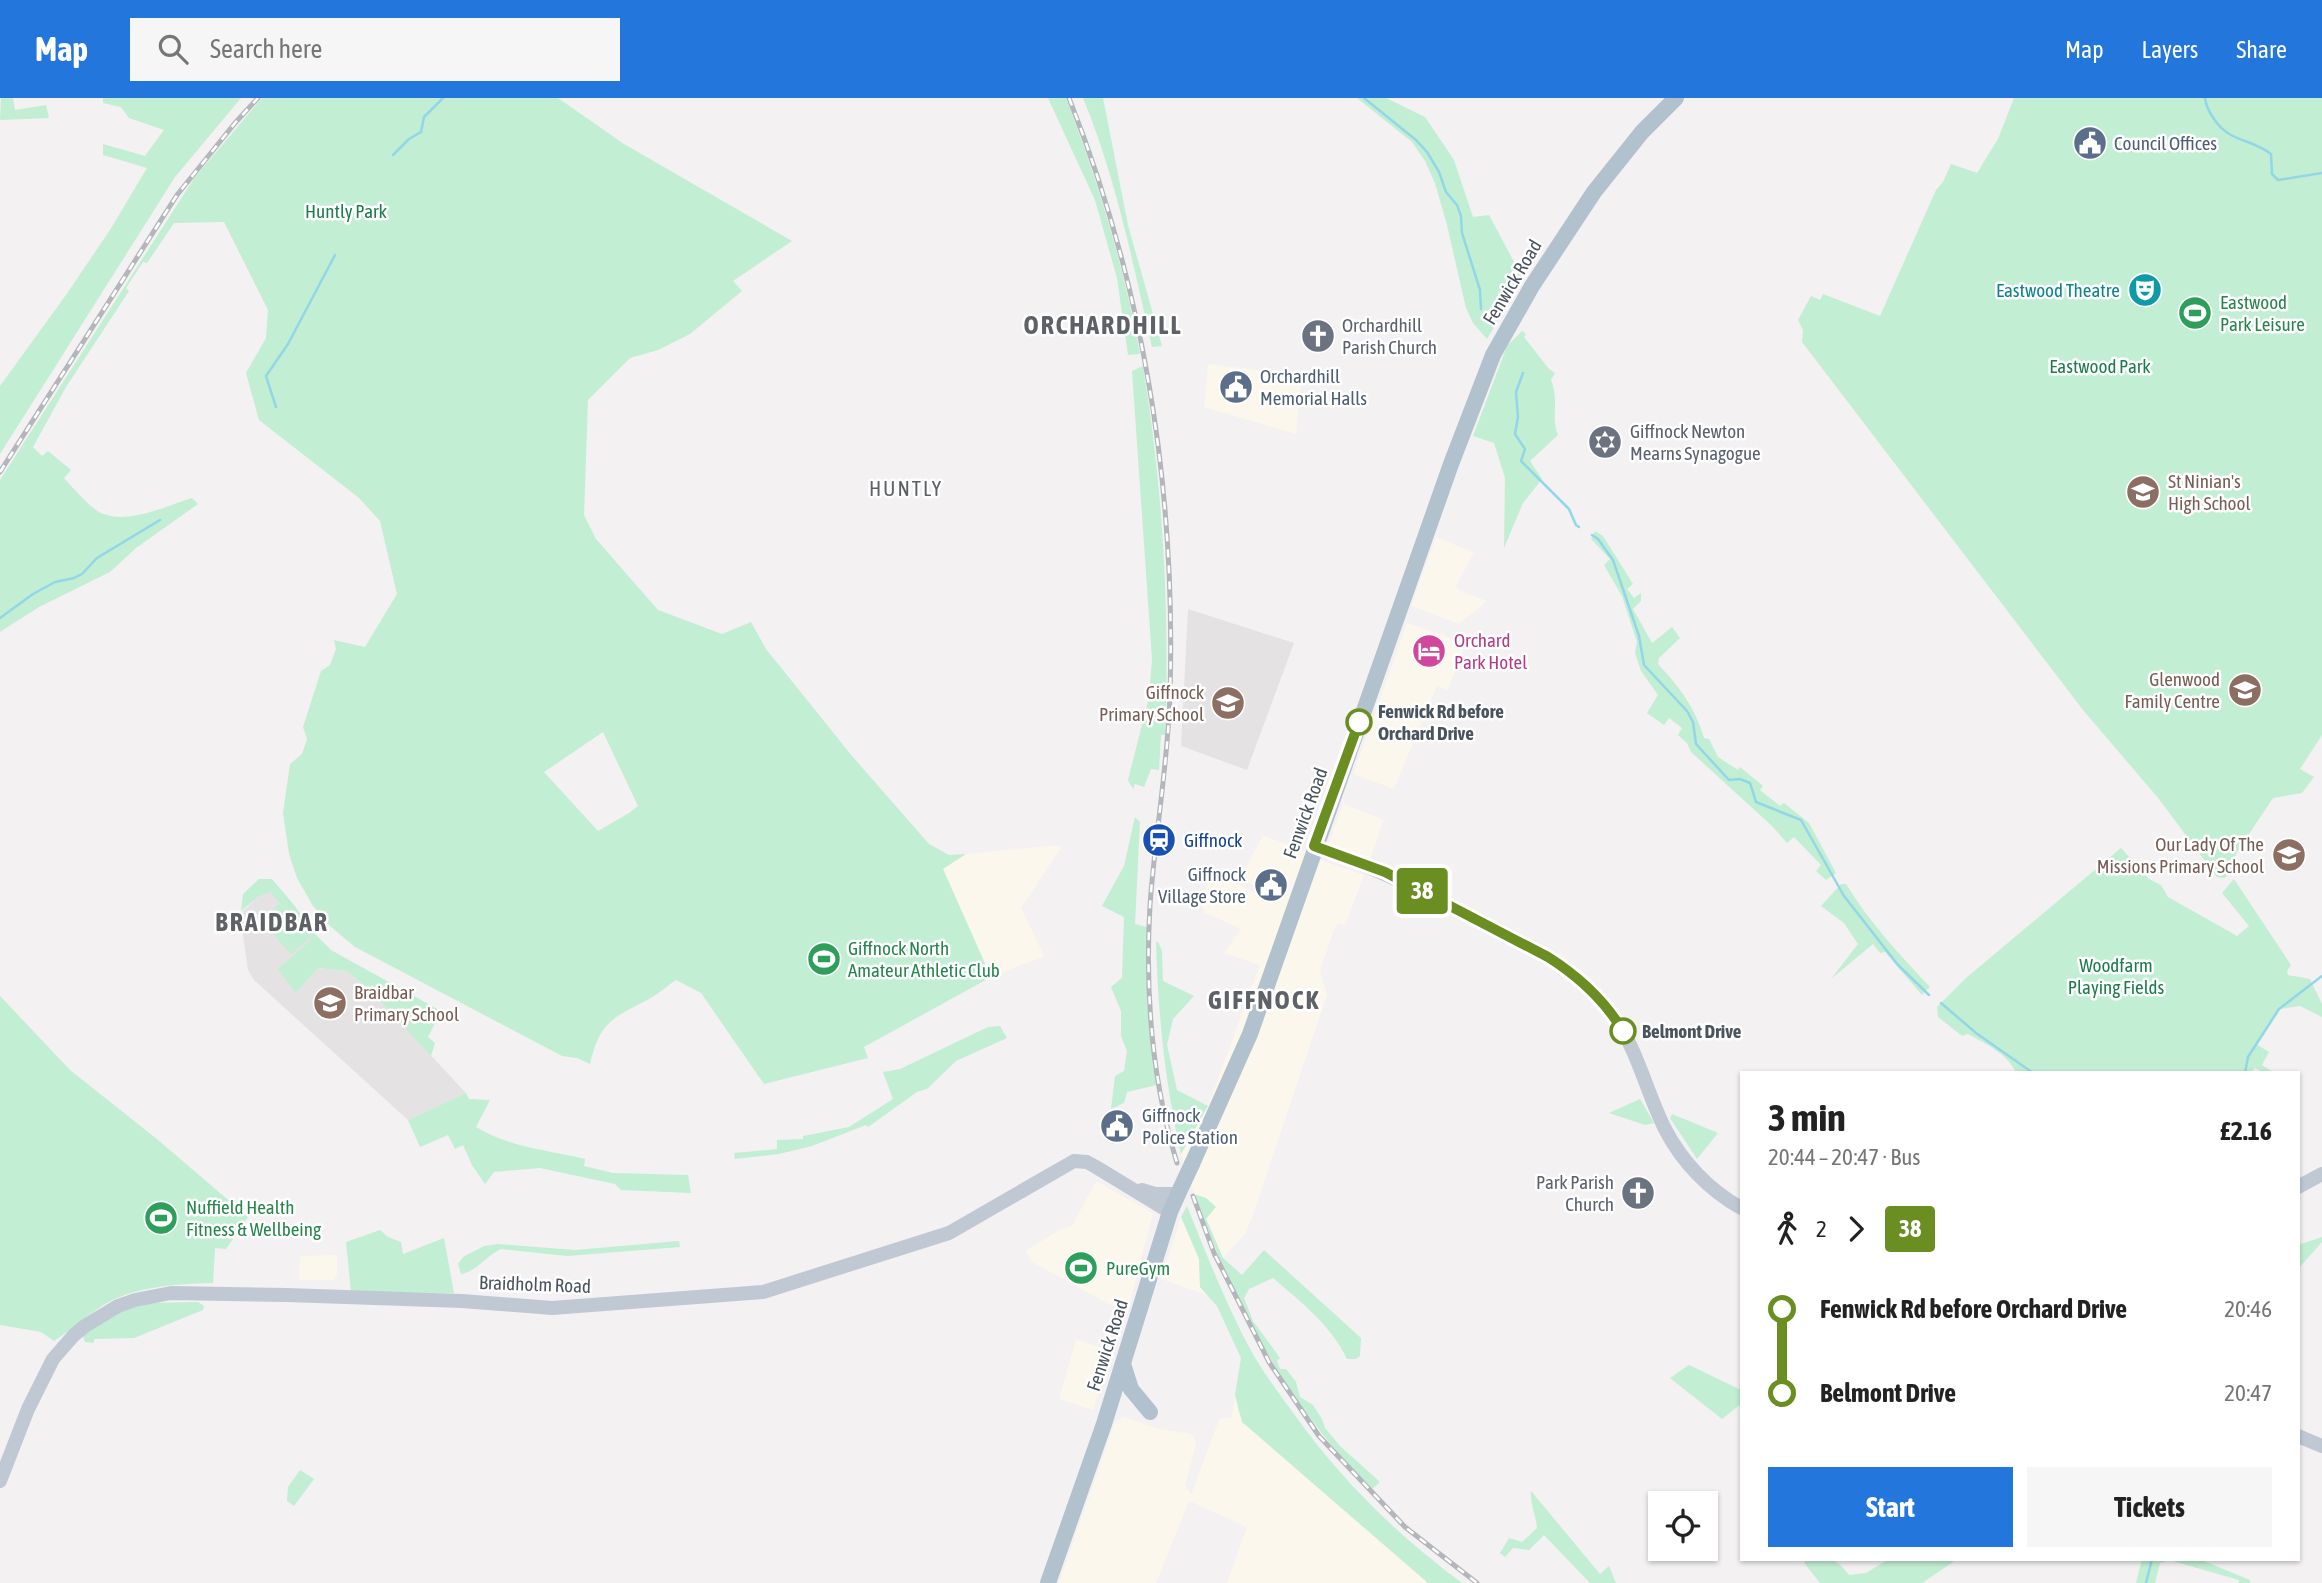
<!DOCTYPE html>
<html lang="en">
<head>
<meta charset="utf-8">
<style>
	:root { --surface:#fff; --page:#f6f6f6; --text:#222; --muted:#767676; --accent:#2276dc }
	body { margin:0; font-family:"Asap Condensed",sans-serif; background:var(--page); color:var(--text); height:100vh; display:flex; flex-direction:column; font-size:26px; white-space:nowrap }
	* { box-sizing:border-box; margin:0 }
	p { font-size:23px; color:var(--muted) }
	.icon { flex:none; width:38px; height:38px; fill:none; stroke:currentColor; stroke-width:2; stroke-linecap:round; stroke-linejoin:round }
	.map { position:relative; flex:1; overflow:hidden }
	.details { position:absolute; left:1740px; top:973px; width:560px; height:490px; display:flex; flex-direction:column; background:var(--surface); border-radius:0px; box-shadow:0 2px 5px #0004 }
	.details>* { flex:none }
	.badge { padding:0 14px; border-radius:5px; font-size:24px; line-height:46px }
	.controls { position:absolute; left:1648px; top:1393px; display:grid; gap:14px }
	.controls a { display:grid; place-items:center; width:70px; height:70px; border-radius:0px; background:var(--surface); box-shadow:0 2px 5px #0004; font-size:35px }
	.map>.badge { position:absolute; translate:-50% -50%; box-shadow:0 0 0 4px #fff }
	.legs { display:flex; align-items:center; gap:10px; height:77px; padding:0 28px; font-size:23px }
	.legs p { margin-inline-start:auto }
	.head { display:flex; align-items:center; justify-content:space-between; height:119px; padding:0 28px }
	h1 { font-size:38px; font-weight:700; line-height:52px }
	.cta { display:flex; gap:14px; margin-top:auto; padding:14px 28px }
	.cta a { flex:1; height:80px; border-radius:0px; background:var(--accent); color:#fff; font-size:28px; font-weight:700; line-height:80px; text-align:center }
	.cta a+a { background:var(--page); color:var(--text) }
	ul { padding:0 28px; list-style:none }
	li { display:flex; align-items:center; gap:24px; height:84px; font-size:26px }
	li i { display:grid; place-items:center; width:10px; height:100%; margin:0 9px; background:currentColor }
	li i::after { content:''; width:18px; height:18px; margin:-9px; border:5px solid; border-radius:50%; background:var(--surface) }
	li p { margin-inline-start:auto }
	li:first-child i { background:linear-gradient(#0000 50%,currentColor 0) }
	li:last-child i { background:linear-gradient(currentColor 50%,#0000 0) }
	header { display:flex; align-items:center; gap:42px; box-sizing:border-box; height:98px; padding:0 35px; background:var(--accent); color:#fff }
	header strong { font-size:33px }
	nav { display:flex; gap:38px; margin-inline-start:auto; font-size:24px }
	.search { width:490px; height:63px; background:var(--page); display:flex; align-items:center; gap:18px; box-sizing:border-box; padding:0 24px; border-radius:0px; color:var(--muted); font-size:26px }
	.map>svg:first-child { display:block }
</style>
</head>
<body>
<header>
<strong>Map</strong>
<div class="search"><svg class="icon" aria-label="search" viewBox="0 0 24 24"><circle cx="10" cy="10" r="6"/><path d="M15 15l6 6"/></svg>Search here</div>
<nav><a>Map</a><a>Layers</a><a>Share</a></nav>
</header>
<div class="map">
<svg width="2322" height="1485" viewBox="0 0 2322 1485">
	<rect width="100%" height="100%" fill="#f3f1f1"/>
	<g fill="#fcf7ec">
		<polygon points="1208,266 1302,277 1296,336 1204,309"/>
		<polygon points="1436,439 1474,455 1456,488 1458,492 1487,503 1459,526 1411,508"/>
		<polygon points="1407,525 1466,545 1448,592 1437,588 1394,691 1353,676"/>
		<polygon points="1343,706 1384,722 1370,761 1329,745"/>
		<polygon points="1263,738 1296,749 1323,763 1364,777 1345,828 1338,825 1335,829 1320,873 1327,897 1252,1119 1245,1136 1223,1160 1197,1097 1195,1098 1181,1056 1208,1008 1260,867 1224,855 1241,831 1205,815 1201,805 1211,776 1255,794 1257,789 1243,783 1241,778"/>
		<polygon points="1045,748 1062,748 1021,810 1044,858 991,879 943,771 966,756"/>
		<polygon points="1096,1083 1153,1115 1127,1216 1032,1164 1025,1153 1061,1131 1072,1128"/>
		<polygon points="1181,1119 1199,1161 1200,1189 1207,1197 1161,1181"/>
		<polygon points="337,1157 337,1177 333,1182 299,1182 300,1158"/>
		<polygon points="1076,1241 1112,1254 1093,1312 1059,1301"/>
		<polygon points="1235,1297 1239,1317 1438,1485 1227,1485 1247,1429 1189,1403 1156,1485 1059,1485 1115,1324 1124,1319 1158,1331 1190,1336 1194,1339 1196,1346 1185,1387 1191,1397 1219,1322 1225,1319 1232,1320"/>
	</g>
	<g fill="#e4e2e3">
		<polygon points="1188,511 1294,545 1247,672 1181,648"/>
		<polygon points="270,794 312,842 296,895 318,870 347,873 369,891 466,995 408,1022 254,882 248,872 240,816 258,799"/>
	</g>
	<g fill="#c2eed3" fill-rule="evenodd">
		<polygon points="1,0 13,0 15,12 46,7 49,20 0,22"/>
		<polygon points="103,0 241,0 175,79 0,356 0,288 66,197 110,132 147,70 103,57 103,46 145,58 164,32 129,20 121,9 103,5"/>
		<path d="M262,0H558L624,46L792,143L733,183L742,193L690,236L658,252L630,260L588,302L584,417L596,441L658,512L722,536L751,524L766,551L852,658L929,746L949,757L966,756L943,771L991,879L864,949L868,960L764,986L701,895L676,882C667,888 658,896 649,901C613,920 600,923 590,966L577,960L562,958L355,849L330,828L313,808L297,780L289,756L283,715L290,666L302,656L307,641L303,629L321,573L330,567L336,551L334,542L365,549L397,496L380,423L359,400L259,322L246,275L266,240L268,212L224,124L174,125L147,165L143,164L126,190L129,193L66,289L33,349L42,358L48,353L71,372L64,380C74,391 84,403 96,412C121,430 166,408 192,400L198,406L136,450L110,474L39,509L0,534V382L195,79ZM603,634L638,708L629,715L598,733L544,674Z"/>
		<path d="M1048,0H1066C1098,83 1124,169 1140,256L1128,257L1117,180L1095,102Z"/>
		<path d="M1083,0H1103L1128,127L1162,248L1152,249C1133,166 1116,79 1083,0Z"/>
		<polygon points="1357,0 1386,0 1425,19 1454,62 1473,119 1489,117 1523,181 1487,241 1473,225 1466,210 1447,127 1435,85 1425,63 1412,44"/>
		<polygon points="2014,0 2322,0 2322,637 2300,671 2314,679 2302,695 2273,700 2237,754 2228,777 2224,780 2217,779 2159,701 2083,612 1802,244 1803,232 1798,222 1811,198 1820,202 1823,196 1880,218 1936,92 1943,84 1951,66 1977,75 1998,41"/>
		<path d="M1522,233L1526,236L1524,239L1549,271L1555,275L1551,282C1560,306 1550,317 1558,337L1530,363L1542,381L1523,405L1504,450L1505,380L1494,345L1473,338L1507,248Z"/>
		<path d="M1143,268C1163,391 1170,512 1165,637H1161L1159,672L1151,671L1144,689L1135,686L1133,691L1128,682L1149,599L1152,561L1132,273Z"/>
		<path d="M1595,433L1603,438L1633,486L1627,491L1634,500L1641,495V503L1633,511L1652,545L1672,529L1680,540L1659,560L1658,566C1680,590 1695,609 1704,640L1709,641L1718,659L1738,672L1740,669L1763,688L1760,692L1780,708L1784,705L1809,725L1836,775L1826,782L1816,773L1821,767L1794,739L1787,745L1772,728L1691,654L1687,645L1678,637L1682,630L1669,620L1664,627L1647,615L1658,597L1641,573L1635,555L1637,544L1622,498L1604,467L1610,461L1591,441Z"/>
		<polygon points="1135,719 1140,724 1135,826 1147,829 1147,906 1157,987 1127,994 1124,1005 1111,1011 1115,978 1124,973 1127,953 1121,938 1121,913 1111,889 1122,880 1124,819 1102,808 1124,768"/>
		<path d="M2121,750L2149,781L2161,787L2168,799L2237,838L2249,828L2222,795L2234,781L2291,867L2287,873L2288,877L2310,881L2322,906V919L2300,908L2279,911L2256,946L2269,954L2262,967L2275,975H2264L2255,970L2251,975H2016C2009,957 1985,945 1968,936L1962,938L1938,919L1937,909L1966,880Z"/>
		<polygon points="259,781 272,781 294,807 314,835 331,852 441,913 428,939 435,945 431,958 369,891 347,873 318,870 296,895 278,871 311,842 270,794 258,799 241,813 243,796"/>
		<path d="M1841,786H1846C1869,824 1899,856 1930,889L1922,897L1885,854L1880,855L1873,846L1831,881L1858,846L1844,825L1821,808Z"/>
		<polygon points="279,806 309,841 291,856 261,822"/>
		<path d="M1156,844H1158L1162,853L1163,883L1194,898L1173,921L1167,947L1177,992L1208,1008L1181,1056C1165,985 1158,916 1156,844Z"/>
		<path d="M0,898L70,972L158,1042L248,1119L226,1151L215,1150L213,1185C176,1186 134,1188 102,1208C86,1219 70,1232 54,1243L41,1234L0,1227Z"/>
		<polygon points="1000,928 1007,940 956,963 927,991 917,994 868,1029 866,1027 812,1048 779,1056 735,1061 734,1055 777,1051 777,1042 803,1041 803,1038 849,1029 893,1001 883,974 900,971 988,929"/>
		<path d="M466,995L469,1001L490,1002L476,1029C506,1048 546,1052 581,1060L585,1061L584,1068L613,1075L688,1077L691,1095L621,1092L615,1086L540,1070L494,1074L485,1086L472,1067L463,1047L455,1051L448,1037L420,1049L408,1022Z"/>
		<polygon points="1640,1001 1654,1025 1645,1027 1609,1015"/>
		<polygon points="1672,1016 1718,1035 1697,1061 1670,1020"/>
		<path d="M1197,1097L1206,1100L1216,1109L1206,1121L1223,1160L1242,1177L1264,1152L1361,1240L1360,1258L1356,1261H1347C1331,1227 1301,1204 1273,1180L1249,1191L1244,1200L1253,1223L1280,1260L1277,1263L1280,1271H1286L1296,1284L1300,1299L1313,1307L1322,1321L1325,1330L1340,1348L1380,1384L1371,1392C1286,1302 1237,1213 1195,1098Z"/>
		<path d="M1187,1108C1206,1155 1225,1204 1249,1249C1262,1273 1278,1294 1294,1316C1341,1382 1397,1437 1462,1485H1428L1242,1324L1235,1297L1241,1260L1217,1208L1200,1189L1199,1161L1181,1119Z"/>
		<polygon points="380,1132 388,1139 401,1144 403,1156 444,1140 454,1195 351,1194 346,1144"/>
		<polygon points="2322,1139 2322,1144 2298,1171 2298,1147"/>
		<path d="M679,1143L680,1149L567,1158L501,1151C486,1158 476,1174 461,1176L458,1166L463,1159L484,1148L498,1146L575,1152Z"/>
		<polygon points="198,1204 204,1208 203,1212 134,1240 94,1241 94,1245 85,1244 83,1238 112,1216 147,1205"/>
		<polygon points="1689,1267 1741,1292 1741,1306 1722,1321 1670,1280"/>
		<polygon points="300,1372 314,1381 294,1408 287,1403 288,1389"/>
		<path d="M1531,1393L1600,1476L1609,1468L1616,1485H1590L1544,1437L1529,1452L1513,1450L1505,1459L1500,1455L1509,1440L1522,1444L1537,1430C1536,1416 1530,1407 1531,1393Z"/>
		<path d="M1804,1461C1827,1461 1835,1457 1849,1477L1866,1475L1889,1461L1956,1462L1922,1485H1820L1805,1466Z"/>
		<polygon points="2142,1461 2199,1461 2250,1482 2250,1485 2239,1485 2239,1482 2169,1462 2160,1465 2155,1485 2136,1485"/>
	</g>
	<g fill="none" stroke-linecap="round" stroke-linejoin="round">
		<g stroke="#92d7e8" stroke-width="2.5">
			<polyline points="1364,0 1416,42 1427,54 1439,74 1446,94 1457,107 1461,118 1462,135 1480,192 1481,211"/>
			<path d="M2205,0C2206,8 2209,14 2214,21C2230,45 2251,40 2271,56L2272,76L2278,82L2322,75"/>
			<polyline points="393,57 409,41 421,34 424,19 443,0"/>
			<polyline points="1523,275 1516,294 1518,319 1515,336 1525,351 1521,363 1569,411 1576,427 1579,429"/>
			<polyline points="276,309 266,278 288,246 335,157"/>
			<polyline points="1592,437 1598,441 1613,462 1639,538 1644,567 1687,613 1693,624 1696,646 1729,682 1740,681 1750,685 1756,704 1801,722 1844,798 1898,867 1929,897"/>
			<polyline points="0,520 33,496 55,484 74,480 82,476 97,460 160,422"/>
			<polyline points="1941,905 1976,935 2033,975"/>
			<polyline points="2245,975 2248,959 2279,911 2322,878"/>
			<polyline points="2146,1485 2152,1461"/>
		</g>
		<g stroke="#c0c9d3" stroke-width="14">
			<path d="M1314,749C1371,767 1417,791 1469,817C1519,843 1584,872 1615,920C1638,954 1647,995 1665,1031C1682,1064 1709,1092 1741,1110"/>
			<polyline points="2298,1089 2322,1076"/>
			<polyline points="1142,1092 1155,1096 1178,1096"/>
			<polyline points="2298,1338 2322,1348"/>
			<polyline points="0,1383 28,1311 53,1261 74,1237 85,1228 118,1208 135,1202 171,1195 287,1197 462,1203 552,1210 763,1194 949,1135 1074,1063 1087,1064 1096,1069 1170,1114"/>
		</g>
		<g stroke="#b2c1ce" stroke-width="16">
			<polyline points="1192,1066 1250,936 1451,366 1493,257 1532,188 1594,94 1642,34 1676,0"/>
			<polyline points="1123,1266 1131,1291 1150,1314"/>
			<polyline points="1048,1485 1104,1326 1170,1114 1178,1096"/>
		</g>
		<g stroke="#b3b6bb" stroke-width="5">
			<g id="rail">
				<path d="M1069,0C1144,190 1176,392 1170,596C1168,667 1155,736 1150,807C1145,893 1152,983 1177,1065"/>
				<polyline points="0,374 177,97 235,25 258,0"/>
				<polyline points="1193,1098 1214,1155 1269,1264 1319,1338 1405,1429 1477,1485"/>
			</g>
		</g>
		<use href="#rail" stroke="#fff" stroke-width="2.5" stroke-dasharray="8" stroke-linecap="butt"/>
		<polyline stroke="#b2c1ce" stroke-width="16" points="1178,1096 1192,1066"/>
	</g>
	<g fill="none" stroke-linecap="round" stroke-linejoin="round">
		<g stroke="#fff" stroke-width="16">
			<path id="line-1" d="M1359,624L1314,748L1385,774L1548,859C1578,878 1605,903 1623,933"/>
		</g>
		<use href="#line-1" stroke="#6b8e23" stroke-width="10"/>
	</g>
	<defs>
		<g id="civic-disc" transform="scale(1.75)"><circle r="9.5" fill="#5c6f8a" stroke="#fff"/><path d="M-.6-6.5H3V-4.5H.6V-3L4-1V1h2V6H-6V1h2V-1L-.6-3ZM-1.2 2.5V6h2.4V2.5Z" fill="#fff"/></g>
		<g id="theatre-disc" transform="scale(1.75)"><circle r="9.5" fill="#0f9aa8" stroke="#fff"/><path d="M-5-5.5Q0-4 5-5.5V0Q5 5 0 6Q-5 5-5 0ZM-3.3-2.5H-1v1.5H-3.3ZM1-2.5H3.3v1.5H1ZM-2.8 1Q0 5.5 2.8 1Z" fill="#fff"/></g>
		<g id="stadium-disc" transform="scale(1.75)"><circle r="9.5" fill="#2e9e5b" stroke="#fff"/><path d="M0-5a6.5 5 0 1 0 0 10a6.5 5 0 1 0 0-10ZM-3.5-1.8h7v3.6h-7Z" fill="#fff"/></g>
		<g id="church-disc" transform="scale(1.75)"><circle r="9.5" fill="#6b7280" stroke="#fff"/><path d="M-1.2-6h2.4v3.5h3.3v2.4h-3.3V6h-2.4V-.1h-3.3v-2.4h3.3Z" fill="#fff"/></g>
		<g id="synagogue-disc" transform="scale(1.75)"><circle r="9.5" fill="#6b7280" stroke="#fff"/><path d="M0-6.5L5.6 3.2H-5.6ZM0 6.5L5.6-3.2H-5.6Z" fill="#fff"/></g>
		<g id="school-disc" transform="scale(1.75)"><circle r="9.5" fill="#8d6e63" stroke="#fff"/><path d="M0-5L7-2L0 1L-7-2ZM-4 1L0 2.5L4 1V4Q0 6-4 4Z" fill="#fff"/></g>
		<g id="hotel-disc" transform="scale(1.75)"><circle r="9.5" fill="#d1479c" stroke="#fff"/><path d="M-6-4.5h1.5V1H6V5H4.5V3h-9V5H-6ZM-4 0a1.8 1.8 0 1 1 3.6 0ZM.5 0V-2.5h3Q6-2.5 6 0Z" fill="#fff"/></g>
		<g id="station-disc" transform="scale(1.75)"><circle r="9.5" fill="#1a4fb4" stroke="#fff"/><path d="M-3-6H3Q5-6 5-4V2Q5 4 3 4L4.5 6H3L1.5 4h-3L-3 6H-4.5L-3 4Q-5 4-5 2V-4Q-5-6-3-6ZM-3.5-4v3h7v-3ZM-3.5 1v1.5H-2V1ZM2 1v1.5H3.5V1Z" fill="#fff"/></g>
	</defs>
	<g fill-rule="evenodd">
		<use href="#civic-disc" x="2090" y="45"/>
		<use href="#theatre-disc" x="2145" y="192"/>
		<use href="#stadium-disc" x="2195" y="215"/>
		<use href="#church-disc" x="1318" y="238"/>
		<use href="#civic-disc" x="1236" y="289"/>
		<use href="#synagogue-disc" x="1605" y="344"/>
		<use href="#school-disc" x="2143" y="394"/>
		<use href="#hotel-disc" x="1429" y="553"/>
		<use href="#school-disc" x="2245" y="592"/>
		<use href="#school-disc" x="1228" y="605"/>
		<use href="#station-disc" x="1159" y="742"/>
		<use href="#school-disc" x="2289" y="757"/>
		<use href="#civic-disc" x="1271" y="787"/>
		<use href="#stadium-disc" x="824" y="861"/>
		<use href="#school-disc" x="330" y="905"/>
		<use href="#civic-disc" x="1117" y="1028"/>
		<use href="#church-disc" x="1638" y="1095"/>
		<use href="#stadium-disc" x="161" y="1120"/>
		<use href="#stadium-disc" x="1081" y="1170"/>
	</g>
	<g fill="#fff" stroke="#6b8e23" stroke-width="3.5">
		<circle cx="1359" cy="624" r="12"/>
		<circle cx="1623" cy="933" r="12"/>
	</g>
	<g text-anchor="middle" stroke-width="5" stroke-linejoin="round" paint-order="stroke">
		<g font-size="19" fill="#4e5e75" stroke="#fff" text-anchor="start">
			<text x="2114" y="52">Council Offices</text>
			<text x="1260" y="285">Orchardhill<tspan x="1260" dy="22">Memorial Halls</tspan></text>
			<text x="1246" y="783" text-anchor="end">Giffnock<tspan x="1246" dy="22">Village Store</tspan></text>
			<text x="1142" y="1024">Giffnock<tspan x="1142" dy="22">Police Station</tspan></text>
		</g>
		<g font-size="19" fill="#1c7d4b" stroke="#fff">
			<text x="346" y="120">Huntly Park</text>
			<text x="2100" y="275">Eastwood Park</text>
			<text x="2116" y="874">Woodfarm<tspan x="2116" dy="22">Playing Fields</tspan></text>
		</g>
		<g font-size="19" fill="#4a545e" stroke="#fff">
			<text transform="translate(1512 184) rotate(-59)" y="7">Fenwick Road</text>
			<text transform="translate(1305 715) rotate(-70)" y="7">Fenwick Road</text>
			<text transform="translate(535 1186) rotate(2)" y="7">Braidholm Road</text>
			<text transform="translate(1107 1247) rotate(-72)" y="7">Fenwick Road</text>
		</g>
		<g font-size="19" fill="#0d838f" stroke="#fff" text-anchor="end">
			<text x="2120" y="199">Eastwood Theatre</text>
		</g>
		<g font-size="19" fill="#27864d" stroke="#fff" text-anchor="start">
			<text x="2220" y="211">Eastwood<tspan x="2220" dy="22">Park Leisure</tspan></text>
			<text x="848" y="857">Giffnock North<tspan x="848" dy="22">Amateur Athletic Club</tspan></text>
			<text x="186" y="1116">Nuffield Health<tspan x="186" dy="22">Fitness &amp; Wellbeing</tspan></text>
			<text x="1106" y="1177">PureGym</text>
		</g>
		<g font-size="19" fill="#5b616d" stroke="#fff" text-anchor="start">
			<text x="1342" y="234">Orchardhill<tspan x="1342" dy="22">Parish Church</tspan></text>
			<text x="1630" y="340">Giffnock Newton<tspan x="1630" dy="22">Mearns Synagogue</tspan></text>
			<text x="1614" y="1091" text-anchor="end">Park Parish<tspan x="1614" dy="22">Church</tspan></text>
		</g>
		<g font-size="19" fill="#785e54" stroke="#fff" text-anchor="end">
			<text x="2168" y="390" text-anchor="start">St Ninian's<tspan x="2168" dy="22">High School</tspan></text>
			<text x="2220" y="588">Glenwood<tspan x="2220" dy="22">Family Centre</tspan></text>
			<text x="1204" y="601">Giffnock<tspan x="1204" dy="22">Primary School</tspan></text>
			<text x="2264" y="753">Our Lady Of The<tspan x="2264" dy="22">Missions Primary School</tspan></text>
			<text x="354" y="901" text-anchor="start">Braidbar<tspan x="354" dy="22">Primary School</tspan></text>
		</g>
		<g font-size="19" fill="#b23c85" stroke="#fff" text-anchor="start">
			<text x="1454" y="549">Orchard<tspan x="1454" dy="22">Park Hotel</tspan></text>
		</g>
		<g font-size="19" font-weight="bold" fill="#4a545e" stroke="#fff" text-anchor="start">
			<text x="1378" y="620">Fenwick Rd before<tspan x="1378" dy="22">Orchard Drive</tspan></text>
			<text x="1642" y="940">Belmont Drive</text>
		</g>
		<g font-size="19" fill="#164399" stroke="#fff" text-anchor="start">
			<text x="1184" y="749">Giffnock</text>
		</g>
		<g font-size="21" letter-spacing="2" fill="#5e6165" stroke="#fff">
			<text x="906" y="398">HUNTLY</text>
		</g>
		<g font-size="26" font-weight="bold" letter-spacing="2" fill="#5e6165" stroke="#fff">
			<text x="1103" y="236">ORCHARDHILL</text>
			<text x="272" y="833">BRAIDBAR</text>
			<text x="1264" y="911">GIFFNOCK</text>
		</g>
	</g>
</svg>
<div class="controls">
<a><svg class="icon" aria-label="locate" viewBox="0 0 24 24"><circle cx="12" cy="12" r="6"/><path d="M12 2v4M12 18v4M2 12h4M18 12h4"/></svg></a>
</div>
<b class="badge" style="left:1422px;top:793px;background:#6b8e23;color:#fff">38</b>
<section class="details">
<div class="head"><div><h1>3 min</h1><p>20:44 – 20:47 · Bus</p></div><b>£2.16</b></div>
<div class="legs"><svg class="icon" aria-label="walk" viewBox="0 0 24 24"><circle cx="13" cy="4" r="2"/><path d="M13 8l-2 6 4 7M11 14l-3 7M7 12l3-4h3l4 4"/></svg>2<svg class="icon" aria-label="forward" viewBox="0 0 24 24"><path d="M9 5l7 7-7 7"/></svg><b class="badge" style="background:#6b8e23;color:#fff">38</b></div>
<ul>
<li><i style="color:#6b8e23"></i><b>Fenwick Rd before Orchard Drive</b><p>20:46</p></li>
<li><i style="color:#6b8e23"></i><b>Belmont Drive</b><p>20:47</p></li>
</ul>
<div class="cta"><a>Start</a><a>Tickets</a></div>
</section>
</div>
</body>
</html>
